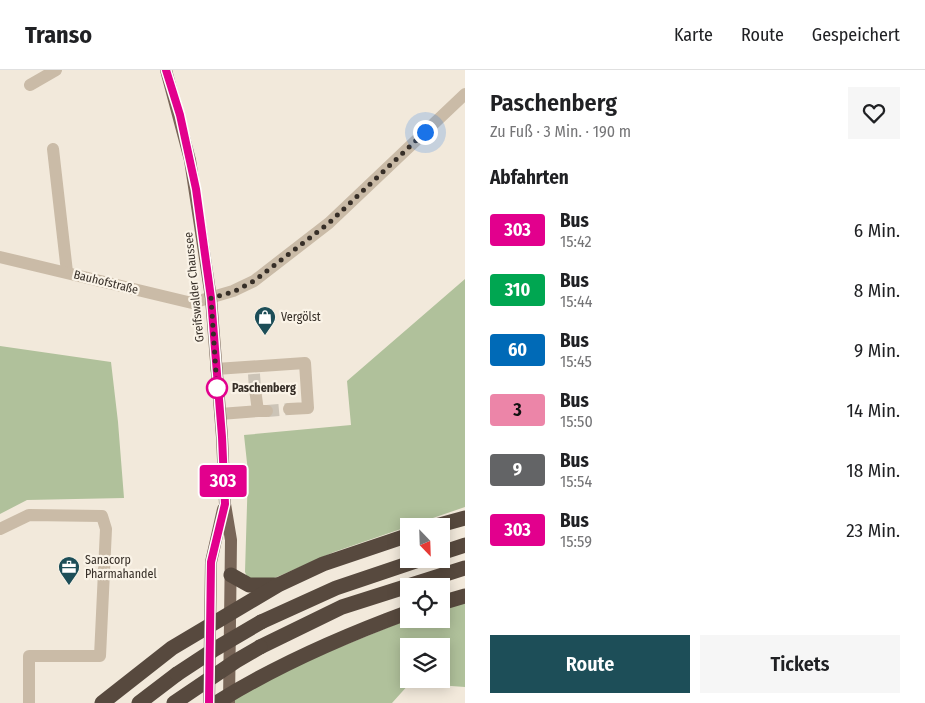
<!DOCTYPE html>
<html lang="de">
<head>
<meta charset="utf-8">
<style>
	:root { --surface:#fff; --page:#f6f6f6; --text:#202124; --muted:#757577; --line:#e0e0e0; --accent:#1d4e58 }
	body { margin:0; font-family:"Fira Sans Condensed",sans-serif; background:var(--page); color:var(--text); height:100vh; display:flex; flex-direction:column; font-size:19px; white-space:nowrap }
	* { box-sizing:border-box; margin:0 }
	p { font-size:16px; color:var(--muted) }
	.icon { flex:none; width:28px; height:28px; fill:none; stroke:currentColor; stroke-width:2; stroke-linecap:round; stroke-linejoin:round }
	.map { position:relative; flex:1; overflow:hidden }
	.sheet { display:flex; flex-direction:column; background:var(--surface); width:460px }
	.sheet>* { flex:none }
	.badge { padding:0 10px; border-radius:4px; font-size:18px; line-height:32px }
	.needle { width:32px; rotate:157deg }
	.buttons { position:absolute; left:400px; top:448px; display:grid; gap:10px }
	.buttons a { display:grid; place-items:center; width:50px; height:50px; border-radius:0px; background:var(--surface); box-shadow:0 2px 12px #0003; font-size:25px }
	.you { position:absolute; width:25px; height:25px; margin:-12px; border:4px solid #fff; border-radius:50%; background:#1a73e8; box-shadow:0 0 0 8px #1a73e833 }
	.map>.badge { position:absolute; translate:-50% -50%; box-shadow:0 0 0 2px #fff }
	h2 { padding:0 25px; font-size:19px; line-height:45px }
	.round { display:grid; place-items:center; flex:none; width:52px; height:52px; border-radius:0px; background:var(--page) }
	.head { display:flex; align-items:center; justify-content:space-between; height:85px; padding:0 25px }
	h1 { font-size:24px; font-weight:600; line-height:38px }
	.primary-button { display:flex; gap:10px; margin-top:auto; padding:10px 25px }
	.primary-button a { flex:1; height:58px; border-radius:0px; background:var(--accent); color:#fff; font-size:20px; font-weight:600; line-height:58px; text-align:center }
	.primary-button a+a { background:var(--page); color:var(--text) }
	ul { padding:0; list-style:none }
	li { display:flex; align-items:center; gap:15px; height:60px; padding:0 25px }
	li div { flex:1 }
	li b { display:block; font-size:19px }
	li em { font-style:normal }
	li .badge { min-width:55px; font-weight:700; text-align:center }
	header { display:flex; align-items:center; gap:30px; box-sizing:border-box; height:70px; padding:0 25px; background:var(--surface); border-bottom:1px solid var(--line) }
	header strong { font-size:24px }
	nav { display:flex; gap:28px; margin-inline-start:auto; font-size:18px }
	main { display:flex; flex:1; min-height:0 }
	.map>svg:first-child { display:block }
</style>
</head>
<body>
<header>
<strong>Transo</strong>
<nav><a>Karte</a><a>Route</a><a>Gespeichert</a></nav>
</header>
<main>
<div class="map">
<svg width="465" height="633" viewBox="0 0 465 633">
	<rect width="100%" height="100%" fill="#f2e9db"/>
	<g fill="#b0c19b" fill-rule="evenodd">
		<polygon points="465,209 465,437 334,482 277,507 267,510 253,509 247,507 245,502 248,402 244,365 351,355 347,311"/>
		<polygon points="0,276 111,292 118,352 124,428 27,430 0,444"/>
		<path d="M465,526V617L410,613L392,633H229L242,617L409,549H441V533ZM409,576H441V609H409Z"/>
	</g>
	<g fill="none" stroke-linecap="round" stroke-linejoin="round">
		<g stroke="#ccc4b7" stroke-width="12" stroke-dasharray="12 6" stroke-linecap="butt">
			<polyline points="254,304 255,319"/>
			<polyline points="267,341 289,339"/>
		</g>
		<g stroke="#cabba7" stroke-width="12">
			<polyline points="30,15 56,0"/>
			<polyline points="53,79 67,202"/>
			<polyline points="0,187 192,233 233,221 254,211 329,153 465,24"/>
			<polyline points="216,299 305,293 308,338 289,339"/>
			<polyline points="255,319 258,341 267,341"/>
			<polyline points="220,344 258,341"/>
			<polyline points="0,459 29,445 102,446 106,459 100,586 29,586 29,633"/>
		</g>
		<g stroke="#796658" stroke-width="12">
			<polyline points="166,0 190,90 211,228 222,367 225,434 231,470 229,633"/>
			<polyline points="209,633 211,492 223,439"/>
		</g>
		<g stroke="#57493e" stroke-width="15">
			<polyline points="436,456 465,448"/>
			<polyline points="441,483 465,475"/>
			<polyline points="231,505 249,515 276,515"/>
			<polyline points="441,533 465,526"/>
			<polyline points="261,552 336,518 422,489"/>
			<polyline points="260,577 342,537 465,498"/>
			<polyline points="102,633 172,578 278,515 323,494 409,465"/>
			<polyline points="139,633 177,604"/>
			<path d="M216,633C277,595 341,567 409,542"/>
		</g>
		<g stroke="#57493e" stroke-width="15">
			<polyline points="177,604 215,579 261,552"/>
			<polyline points="174,633 236,591 260,577"/>
		</g>
	</g>
	<g fill="none" stroke-linecap="round" stroke-linejoin="round">
		<g stroke="#fff" stroke-width="11">
			<polyline id="line" points="166,0 180,45 196,119 211,228 222,367 225,434 211,492 209,633"/>
		</g>
		<use href="#line" stroke="#e2008d" stroke-width="8"/>
		<polyline stroke="#362e27" stroke-width="5" stroke-dasharray="0 9" points="217,318 211,228 233,222 254,211 329,153 425,62"/>
	</g>
	<defs>
		<g id="shop-pin" transform="scale(1.125)"><path d="M0 17L-7.5 6A9.5 9.5 0 1 1 7.5 6Z" fill="#1d4e58" stroke="#faf3e7"/><path d="M-5-2.5h2.3a2.7 3.5 0 0 1 5.4 0H5L5.5 6h-11ZM-1.5-2.5h3a1.5 2.3 0 0 0-3 0Z" fill="#fff"/></g>
		<g id="office-pin" transform="scale(1.125)"><path d="M0 17L-7.5 6A9.5 9.5 0 1 1 7.5 6Z" fill="#1d4e58" stroke="#faf3e7"/><path d="M-6-3h4V-5.5h4V-3h4V5H-6ZM-1-4.5V-3h2v-1.5ZM-6 0V1H6V0Z" fill="#fff"/></g>
	</defs>
	<g fill-rule="evenodd">
		<use href="#shop-pin" x="265" y="247"/>
		<use href="#office-pin" x="69" y="497"/>
	</g>
	<circle fill="#fff" stroke="#e2008d" stroke-width="2.5" cx="217" cy="318" r="10"/>
	<g text-anchor="middle" stroke-width="4.5" stroke-linejoin="round" paint-order="stroke">
		<g font-size="12" fill="#362e27" stroke="#faf3e7">
			<text transform="translate(106 212) rotate(14)" y="4">Bauhofstraße</text>
			<text transform="translate(194 217) rotate(-96)" y="4">Greifswalder Chaussee</text>
		</g>
		<g font-size="12" fill="#362e27" stroke="#faf3e7" text-anchor="start">
			<text x="281" y="251">Vergölst</text>
			<text x="85" y="494">Sanacorp<tspan x="85" dy="14">Pharmahandel</tspan></text>
		</g>
		<g font-size="12" font-weight="bold" fill="#362e27" stroke="#faf3e7" text-anchor="start">
			<text x="232" y="322">Paschenberg</text>
		</g>
	</g>
</svg>
<div class="buttons">
<a><svg class="needle" viewBox="-14 -14 28 28"><path d="M0-13l5 13h-10z" fill="#e53935"/><path d="M0 13l5-13h-10z" fill="#757577"/></svg></a>
<a><svg class="icon" aria-label="locate" viewBox="0 0 24 24"><circle cx="12" cy="12" r="6"/><path d="M12 2v4M12 18v4M2 12h4M18 12h4"/></svg></a>
<a><svg class="icon" aria-label="layers" viewBox="0 0 24 24"><path d="M12 4l9 5-9 5-9-5zM3 14l9 5 9-5"/></svg></a>
</div>
<div class="you" style="left:425px;top:62px"></div>
<b class="badge" style="left:223px;top:411px;background:#e2008d;color:#fff">303</b>
</div>
<section class="sheet">
<div class="head"><div><h1>Paschenberg</h1><p>Zu Fuß · 3 Min. · 190 m</p></div><a class="round"><svg class="icon" aria-label="heart" viewBox="0 0 24 24"><path d="M12 20l-8-8c-3-5 5-10 8-4 3-6 11-1 8 4z"/></svg></a></div>
<h2>Abfahrten</h2>
<ul>
<li><span class="badge" style="background:#e2008d;color:#fff">303</span><div><b>Bus</b><p>15:42</p></div><em>6 Min.</em></li>
<li><span class="badge" style="background:#00a651;color:#fff">310</span><div><b>Bus</b><p>15:44</p></div><em>8 Min.</em></li>
<li><span class="badge" style="background:#006ab7;color:#fff">60</span><div><b>Bus</b><p>15:45</p></div><em>9 Min.</em></li>
<li><span class="badge" style="background:#ec85a8;color:#111">3</span><div><b>Bus</b><p>15:50</p></div><em>14 Min.</em></li>
<li><span class="badge" style="background:#636466;color:#fff">9</span><div><b>Bus</b><p>15:54</p></div><em>18 Min.</em></li>
<li><span class="badge" style="background:#e2008d;color:#fff">303</span><div><b>Bus</b><p>15:59</p></div><em>23 Min.</em></li>
</ul>
<div class="primary-button"><a>Route</a><a>Tickets</a></div>
</section>
</main>
</body>
</html>
